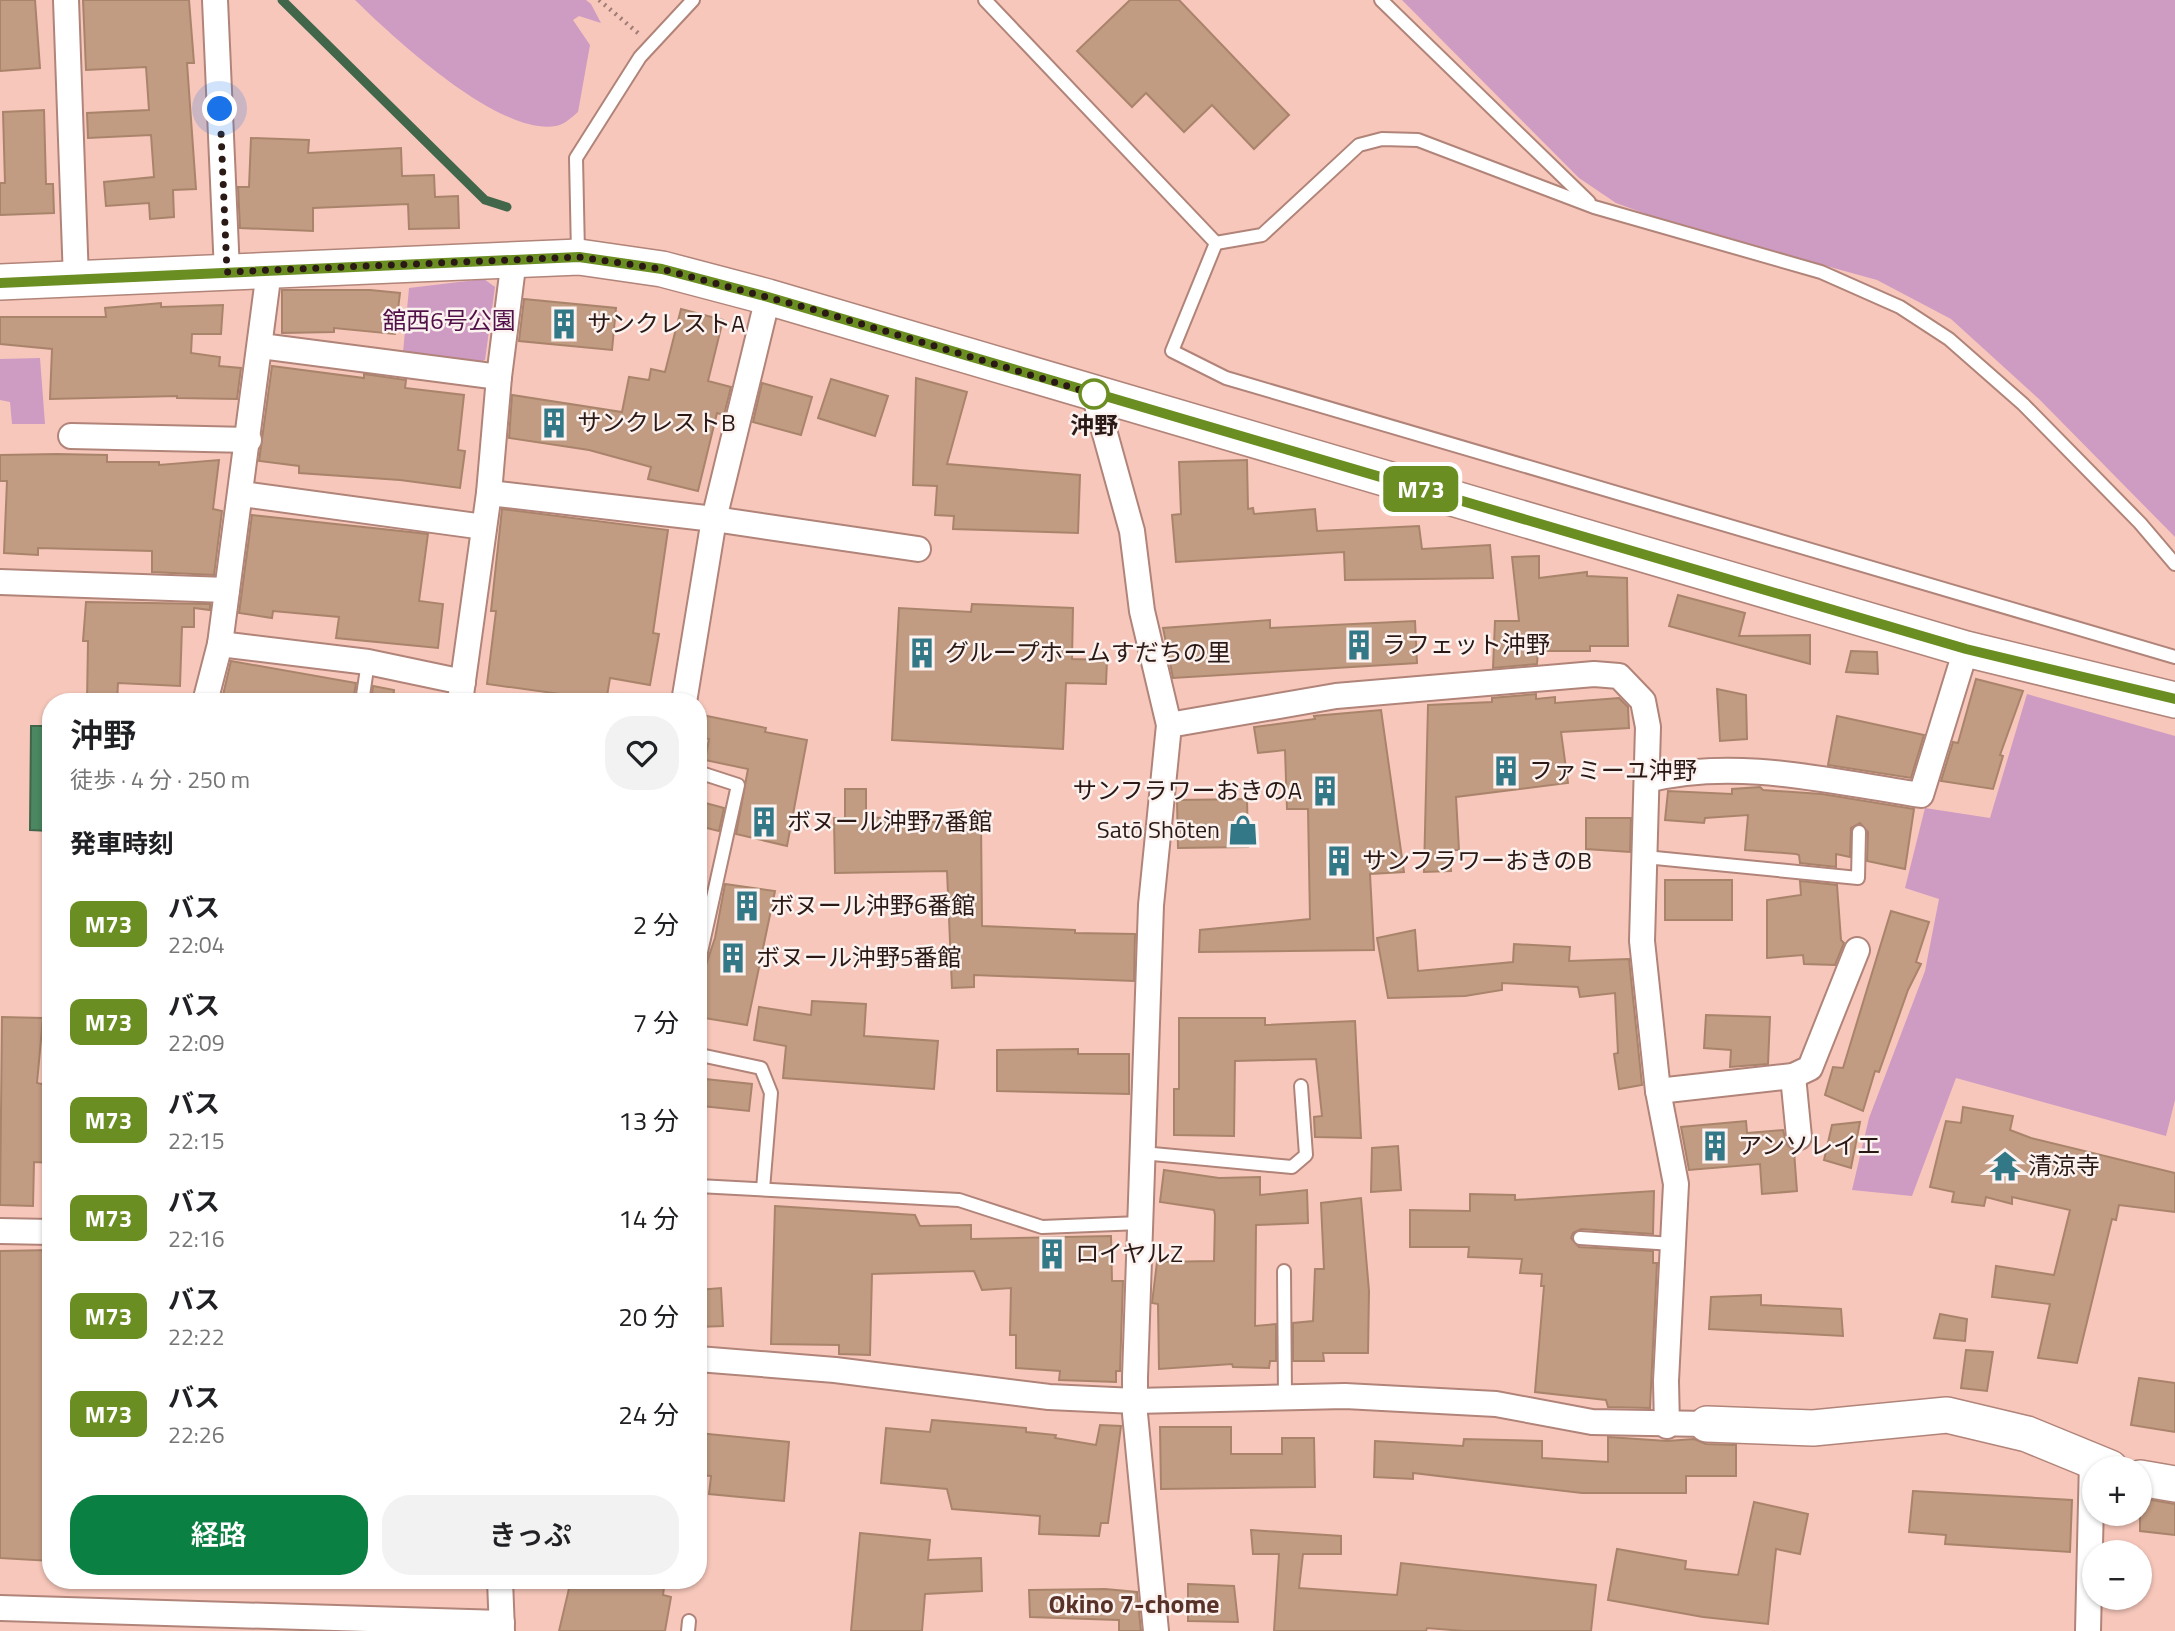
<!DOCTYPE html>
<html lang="ja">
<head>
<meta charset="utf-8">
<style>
	:root { --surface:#fff; --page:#f2f2f2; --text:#202124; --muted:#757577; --accent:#0b8043 }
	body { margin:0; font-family:"Titillium Web","Noto Sans JP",sans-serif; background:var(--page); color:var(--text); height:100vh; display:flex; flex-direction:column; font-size:26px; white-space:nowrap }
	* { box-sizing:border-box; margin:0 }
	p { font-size:23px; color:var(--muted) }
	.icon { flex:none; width:38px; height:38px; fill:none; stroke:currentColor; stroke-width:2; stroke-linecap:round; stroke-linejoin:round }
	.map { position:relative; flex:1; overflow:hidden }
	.panel { position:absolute; left:42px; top:693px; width:665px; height:896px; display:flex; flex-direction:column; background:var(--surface); border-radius:28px; box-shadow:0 2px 5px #0004 }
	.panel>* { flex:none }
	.badge { padding:0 14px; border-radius:10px; font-size:24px; line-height:46px }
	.fabs { position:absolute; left:2082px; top:1456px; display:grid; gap:14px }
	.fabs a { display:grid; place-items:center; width:70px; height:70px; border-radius:50%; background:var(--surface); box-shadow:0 2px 5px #0004; font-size:35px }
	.you { position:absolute; width:35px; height:35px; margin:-18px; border:5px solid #fff; border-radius:50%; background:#1a73e8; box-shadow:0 0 0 10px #1a73e833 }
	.map>.badge { position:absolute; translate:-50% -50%; box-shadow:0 0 0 4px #fff }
	h2 { padding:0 28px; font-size:26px; line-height:63px }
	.round { display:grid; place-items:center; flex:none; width:74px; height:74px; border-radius:28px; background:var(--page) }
	.overview { display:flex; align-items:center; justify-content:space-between; height:119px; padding:0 28px }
	h1 { font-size:33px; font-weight:600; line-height:52px }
	.cta { display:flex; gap:14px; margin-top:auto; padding:14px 28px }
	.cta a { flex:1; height:80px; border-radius:28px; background:var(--accent); color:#fff; font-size:28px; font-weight:600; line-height:80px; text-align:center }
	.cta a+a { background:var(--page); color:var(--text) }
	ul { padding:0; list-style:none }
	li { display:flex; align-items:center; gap:21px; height:98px; padding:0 28px }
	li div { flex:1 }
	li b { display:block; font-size:26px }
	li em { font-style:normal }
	li .badge { min-width:77px; font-weight:700; text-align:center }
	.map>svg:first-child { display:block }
</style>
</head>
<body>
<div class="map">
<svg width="2175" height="1631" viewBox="0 0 2175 1631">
	<rect width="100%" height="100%" fill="#f7c7bb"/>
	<g fill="#ce9bc3">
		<path d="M355,0H586L591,4L601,23L579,16L573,20L590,45L578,112C572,117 564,125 556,126C499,136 394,38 355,0Z"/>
		<polygon points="1402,0 2175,0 2175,537 2039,399 1951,319 1877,280 1668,222 1616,203 1579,178"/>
		<polygon points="484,279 495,287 485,360 474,364 403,352 409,288"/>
		<polygon points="40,358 45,424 12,424 10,402 0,400 0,359"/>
		<polygon points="2027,694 2175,736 2175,1100 2166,1136 1956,1078 1912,1196 1852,1190 1869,1118 1925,971 1939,899 1905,888 1925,808 1990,818"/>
	</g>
	<polygon fill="#4b8761" stroke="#41664a" stroke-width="2" points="31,726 51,726 51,831 30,830"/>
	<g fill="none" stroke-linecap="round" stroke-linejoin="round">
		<polyline stroke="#41664a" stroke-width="9" points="282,0 485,200 507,207"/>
	</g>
	<g fill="#c19b82" stroke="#a9846b" stroke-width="2">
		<polygon points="0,0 35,0 40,68 0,71"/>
		<polygon points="83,0 189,0 194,63 187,63 196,189 173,190 174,217 150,219 149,203 106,206 104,182 154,177 151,135 88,138 87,113 149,110 146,67 86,70"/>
		<polygon points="1130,0 1179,0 1289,115 1254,149 1212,105 1184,132 1146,93 1132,107 1077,51"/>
		<polygon points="44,110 46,184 53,184 54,213 0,215 0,183 5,183 3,112"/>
		<polygon points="251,138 309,140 308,153 401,148 402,176 434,175 435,197 458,196 459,228 409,229 408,204 313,208 313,231 240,228 238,187 249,187"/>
		<polygon points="282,290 370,290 400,293 395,334 334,328 334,332 282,333"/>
		<polygon points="524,299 616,308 612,350 519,341"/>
		<polygon points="161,303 161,307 223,305 221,334 192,334 191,353 220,357 219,366 241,368 237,399 177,398 177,396 50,399 52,349 0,344 0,317 106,317 105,308"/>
		<polygon points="681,309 723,320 708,381 731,387 724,415 717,413 698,491 648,479 651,467 589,450 509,438 512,395 622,412 629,377 649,380 651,369 665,372"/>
		<polygon points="272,366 364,378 364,374 406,380 405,388 464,395 458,450 465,451 460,488 400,480 299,473 299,466 259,461"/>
		<polygon points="916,378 967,392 947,464 1080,475 1078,533 953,529 954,516 935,515 937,486 913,485"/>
		<polygon points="831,379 888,396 875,436 818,418"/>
		<polygon points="762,383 812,397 801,435 753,422"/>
		<polygon points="57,454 107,455 107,462 159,462 159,465 219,460 213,509 222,511 214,575 152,572 152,551 38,548 38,555 4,553 7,481 0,481 0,455"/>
		<polygon points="1247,460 1248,509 1253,508 1254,514 1315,509 1317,531 1419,526 1422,549 1490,545 1493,578 1345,580 1344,552 1176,562 1172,515 1181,514 1179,462"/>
		<polygon points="502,509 668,530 653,633 659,634 650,685 610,678 606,702 574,702 575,696 487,684 496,611 491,611"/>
		<polygon points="252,515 428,534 419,601 443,604 438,648 336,638 339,617 273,611 272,618 239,613"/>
		<polygon points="1539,556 1539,578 1587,572 1587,576 1627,578 1628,646 1590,646 1590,651 1538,651 1537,664 1493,668 1495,621 1519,621 1512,557"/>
		<polygon points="1678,595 1745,613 1739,636 1810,635 1810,664 1669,626"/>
		<polygon points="86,602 210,604 210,610 194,608 194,627 182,627 180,686 118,683 117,702 87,702 88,641 83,641"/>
		<polygon points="972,604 1073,608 1072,659 1107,660 1106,684 1066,683 1063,749 892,740 899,608 971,612"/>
		<polygon points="1270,620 1270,628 1415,621 1417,663 1173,678 1163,628"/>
		<polygon points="1851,651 1877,652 1878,674 1846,672"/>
		<polygon points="231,661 356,683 353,702 258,702 223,695"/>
		<polygon points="1976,679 2023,691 2000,755 2003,756 1993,789 1941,781 1953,742 1958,743"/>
		<polygon points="373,686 394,690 393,702 371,702"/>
		<polygon points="1717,689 1746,695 1747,739 1720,741"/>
		<polygon points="1536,694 1536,699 1555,697 1555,703 1619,698 1628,707 1629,728 1561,732 1568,783 1456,797 1459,850 1450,850 1451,871 1424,872 1428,705 1492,702 1492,698"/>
		<polygon points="1381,710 1404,872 1370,874 1374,950 1199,952 1200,930 1310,919 1308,809 1287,809 1285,750 1258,753 1254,727 1315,719 1314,716"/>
		<polygon points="702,715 766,728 765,732 807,740 787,846 736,834 748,769 705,760 709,739 698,737"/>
		<polygon points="1837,716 1924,735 1911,778 1828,765"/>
		<polygon points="1760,787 1763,790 1822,794 1914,809 1905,869 1867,861 1868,832 1860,823 1851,828 1850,857 1836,854 1836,867 1800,863 1799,855 1796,854 1745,850 1748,815 1705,818 1704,823 1665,820 1668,791 1732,794 1732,789"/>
		<polygon points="845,789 866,789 866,818 904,817 904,823 981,820 982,926 1075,930 1075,933 1135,934 1134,981 974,975 974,987 952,988 947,871 835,873 834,818 845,818"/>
		<polygon points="1247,799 1248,847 1178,848 1177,800"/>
		<polygon points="698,801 724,808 719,831 698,826"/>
		<polygon points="1586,818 1631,818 1630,852 1586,849"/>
		<rect x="1665" y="880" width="67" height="40"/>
		<polygon points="1800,881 1837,885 1841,940 1844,943 1835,965 1804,964 1803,955 1767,958 1767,900 1801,895"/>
		<polygon points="725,884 775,891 747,1025 698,1017 698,989 715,938"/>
		<polygon points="1891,911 1929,922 1916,962 1921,964 1908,990 1879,1072 1875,1071 1863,1111 1825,1095 1833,1067 1843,1068"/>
		<polygon points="1415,930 1418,971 1513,962 1514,944 1570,947 1569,961 1629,959 1642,1085 1619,1089 1614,1054 1618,1053 1615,993 1580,997 1578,987 1502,983 1502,990 1465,996 1388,998 1377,938"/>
		<polygon points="812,1001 866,1004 864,1036 938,1041 934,1089 783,1078 786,1046 754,1040 759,1007 811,1015"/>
		<polygon points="1706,1015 1770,1017 1768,1064 1730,1067 1731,1050 1704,1048"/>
		<polygon points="2,1017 43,1018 37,1083 51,1086 51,1163 34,1162 33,1206 0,1205"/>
		<polygon points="1179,1018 1265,1018 1265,1025 1355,1021 1361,1138 1315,1137 1314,1117 1322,1116 1316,1059 1235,1061 1234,1136 1174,1135 1174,1089 1179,1089"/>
		<polygon points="1078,1049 1078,1054 1129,1054 1129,1094 997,1091 997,1050"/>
		<polygon points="705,1079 752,1084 749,1111 702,1106"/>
		<polygon points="1963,1107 2013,1116 2010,1130 2031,1138 2175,1173 2175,1212 2119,1205 2116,1220 2112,1219 2077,1363 2038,1358 2050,1304 1992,1297 1996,1266 2054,1275 2070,1210 2012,1197 2012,1204 1986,1197 1984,1206 1952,1202 1954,1192 1930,1187 1946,1121 1961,1123"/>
		<polygon points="1746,1121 1747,1133 1783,1130 1787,1145 1794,1151 1797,1191 1762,1194 1760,1164 1689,1170 1681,1127"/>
		<polygon points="1860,1122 1851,1168 1824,1160 1832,1125"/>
		<polygon points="1398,1146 1401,1190 1371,1192 1372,1148"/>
		<polygon points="1164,1170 1219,1178 1260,1177 1260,1195 1307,1190 1308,1223 1256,1225 1255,1326 1276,1324 1276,1361 1270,1361 1269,1368 1233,1367 1232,1364 1159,1369 1158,1304 1152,1303 1157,1262 1214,1261 1215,1215 1214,1210 1160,1202"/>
		<polygon points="1654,1191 1653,1234 1581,1229 1573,1233 1571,1238 1579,1247 1653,1251 1653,1263 1657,1263 1650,1408 1608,1407 1606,1400 1535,1392 1544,1286 1541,1286 1542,1274 1520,1273 1522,1259 1468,1257 1469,1247 1410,1247 1410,1210 1470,1211 1470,1194 1515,1195 1515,1200"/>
		<polygon points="1361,1198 1369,1291 1368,1353 1323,1353 1324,1361 1293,1361 1293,1323 1313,1321 1315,1269 1324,1269 1321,1203"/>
		<polygon points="775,1206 915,1215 920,1226 971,1225 971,1239 1111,1236 1112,1281 1123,1281 1120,1371 1116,1371 1116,1382 1059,1380 1060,1371 1016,1368 1016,1335 1010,1335 1011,1288 982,1290 974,1271 872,1274 870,1355 839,1354 839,1345 771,1344"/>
		<polygon points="51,1250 51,1561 0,1558 0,1251"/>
		<polygon points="721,1288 723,1326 698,1327 698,1290"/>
		<polygon points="1761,1295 1761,1305 1841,1309 1843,1336 1709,1329 1711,1297"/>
		<polygon points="1940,1314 1967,1319 1965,1341 1934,1338"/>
		<polygon points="1966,1350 1993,1352 1987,1391 1961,1388"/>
		<polygon points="2139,1378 2175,1383 2175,1432 2131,1425"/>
		<polygon points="932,1420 1026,1428 1026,1432 1056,1435 1055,1438 1096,1445 1100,1425 1121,1426 1108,1523 1101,1523 1099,1536 1039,1534 1040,1516 952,1509 947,1489 881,1483 886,1428 930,1432"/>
		<polygon points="1160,1427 1231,1427 1231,1454 1282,1454 1282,1438 1314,1438 1315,1487 1161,1489"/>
		<polygon points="698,1433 789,1442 784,1501 709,1494 711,1476 698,1475"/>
		<polygon points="1608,1437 1667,1441 1694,1439 1706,1444 1736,1445 1736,1476 1686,1476 1686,1493 1582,1493 1413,1473 1413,1479 1374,1477 1375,1441 1463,1446 1464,1439 1542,1441 1542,1458 1608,1462"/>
		<polygon points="1913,1491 2072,1500 2070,1552 1945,1544 1946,1535 1909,1532"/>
		<polygon points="2140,1498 2175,1504 2175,1535 2140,1531"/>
		<polygon points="1754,1502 1808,1514 1800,1554 1776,1549 1768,1624 1703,1617 1608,1600 1617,1549 1686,1561 1685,1569 1738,1575"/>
		<polygon points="1251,1530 1341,1536 1341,1554 1303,1554 1299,1588 1397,1595 1401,1563 1596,1585 1591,1631 1464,1631 1427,1628 1426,1631 1274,1631 1279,1554 1253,1554"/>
		<polygon points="860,1533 930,1540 928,1560 981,1558 982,1591 925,1594 922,1631 851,1631"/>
		<polygon points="571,1580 665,1580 663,1595 671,1597 665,1631 559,1631"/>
		<polygon points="1188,1584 1234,1586 1238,1622 1188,1621"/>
		<polygon points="1029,1590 1105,1589 1137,1592 1141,1631 1119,1631 1119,1620 1030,1617"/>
	</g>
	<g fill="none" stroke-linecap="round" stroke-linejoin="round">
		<g stroke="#b18479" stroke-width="16">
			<g id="lane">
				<polyline points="985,0 1216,243 1172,351 1226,378 2175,657"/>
				<polyline points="1381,0 1589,202"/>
				<polyline points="1216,243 1262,235 1359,145 1382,139 1418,140 1594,207 1821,272 1900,307 1949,339 2023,404 2140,523 2175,564"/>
				<polyline points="578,253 576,158 640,57 693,0"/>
				<polyline points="362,702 368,662"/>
				<polyline points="698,772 738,785 699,961"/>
				<polyline points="1645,857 1858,878 1859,832"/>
				<polyline points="698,1060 705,1056 761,1068 771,1093 763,1189"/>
				<polyline points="1142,1153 1292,1167 1306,1155 1301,1086"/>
				<polyline points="698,1186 959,1200 1042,1227 1140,1223"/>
				<polyline points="1580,1238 1673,1244"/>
				<polyline points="1284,1271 1285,1398"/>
				<polyline points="688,1631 689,1621"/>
			</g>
		</g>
		<g stroke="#b18479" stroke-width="28">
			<g id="street">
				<polyline points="66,0 76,280"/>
				<polyline points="215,0 227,272"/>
				<polyline points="261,346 499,377"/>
				<polyline points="1094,394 1132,531 1142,611 1169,725 1151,905 1135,1377 1135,1414 1156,1631"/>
				<polyline points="71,436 249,440"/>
				<polyline points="489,493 714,519 918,549"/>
				<polyline points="242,494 484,527"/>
				<polyline points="0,582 227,590"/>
				<polyline points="220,644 368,662 463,682"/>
				<polyline points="205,702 220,644 269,271"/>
				<polyline points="460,702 489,493 499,377 514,259"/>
				<polyline points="684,702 714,519 768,297"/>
				<polyline points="1169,725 1336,696 1594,674 1619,676 1643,701 1648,727 1642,941 1658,1091 1676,1184 1666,1381 1667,1426"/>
				<path d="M1647,780C1736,757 1833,782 1921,795L1966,649"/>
				<polyline points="1793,1076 1799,1137"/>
				<polyline points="1658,1091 1793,1076 1810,1068 1857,950"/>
				<polyline points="0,1231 51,1232"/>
				<polyline points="698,1359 835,1370 1049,1397 1135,1401 1345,1396 1496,1404 1592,1422 1707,1424"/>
				<polyline points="500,1580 502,1631"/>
				<polyline points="0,1608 502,1623"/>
				<polyline points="2088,1631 2092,1460"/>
			</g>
		</g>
		<g stroke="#b18479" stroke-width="38">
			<g id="secondary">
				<polyline points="0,282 579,257 662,269 768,297 1966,649 2175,700"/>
				<polyline points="1707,1424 1813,1428 1947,1415 2027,1434 2110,1468"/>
				<polyline points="2140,1478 2175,1484"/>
			</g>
		</g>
		<polyline stroke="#9f7c74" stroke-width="4.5" stroke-dasharray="2 5" stroke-linecap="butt" points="599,0 638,33"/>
		<use href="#lane" stroke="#fff" stroke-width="12"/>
		<use href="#street" stroke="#fff" stroke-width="24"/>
		<use href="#secondary" stroke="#fff" stroke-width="35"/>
	</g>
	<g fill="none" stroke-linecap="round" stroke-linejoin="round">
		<g stroke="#fff" stroke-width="16">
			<polyline id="line" points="0,283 579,257 662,269 768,297 1966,649 2175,699"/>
		</g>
		<use href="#line" stroke="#6b8e23" stroke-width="10"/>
		<polyline stroke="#2b1915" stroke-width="7" stroke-dasharray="0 12.6" points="220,109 227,272 579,257 662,269 815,310 1094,394"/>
	</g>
	<defs>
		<g id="building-bare" transform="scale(2.415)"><path d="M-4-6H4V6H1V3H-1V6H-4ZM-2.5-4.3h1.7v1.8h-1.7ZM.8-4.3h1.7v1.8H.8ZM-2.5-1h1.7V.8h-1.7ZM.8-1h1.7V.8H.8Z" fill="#337887" stroke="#fcf2ef" stroke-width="2.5" paint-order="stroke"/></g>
		<g id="shop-bare" transform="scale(2.415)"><path d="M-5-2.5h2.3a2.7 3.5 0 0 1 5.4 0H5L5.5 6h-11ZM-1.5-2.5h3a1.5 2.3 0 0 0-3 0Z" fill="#337887" stroke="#fcf2ef" stroke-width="2.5" paint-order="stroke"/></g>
		<g id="temple-bare" transform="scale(2.415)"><path d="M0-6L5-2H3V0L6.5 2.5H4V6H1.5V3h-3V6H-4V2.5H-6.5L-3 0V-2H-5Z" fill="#337887" stroke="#fcf2ef" stroke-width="2.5" paint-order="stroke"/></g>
	</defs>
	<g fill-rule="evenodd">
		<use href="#building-bare" x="564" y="324"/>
		<use href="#building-bare" x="554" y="423"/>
		<use href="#building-bare" x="1359" y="645"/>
		<use href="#building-bare" x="922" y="653"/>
		<use href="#building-bare" x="1506" y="771"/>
		<use href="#building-bare" x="1325" y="791"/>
		<use href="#building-bare" x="764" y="822"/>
		<use href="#shop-bare" x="1243" y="830"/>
		<use href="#building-bare" x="1339" y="861"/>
		<use href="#building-bare" x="747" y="906"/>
		<use href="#building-bare" x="733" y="958"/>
		<use href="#building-bare" x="1715" y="1146"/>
		<use href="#temple-bare" x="2005" y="1166"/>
		<use href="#building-bare" x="1052" y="1254"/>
	</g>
	<circle fill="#fff" stroke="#6b8e23" stroke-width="3.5" cx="1094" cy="394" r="14"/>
	<g text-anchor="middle" stroke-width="5" stroke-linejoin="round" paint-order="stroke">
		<g font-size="24" fill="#511048" stroke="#fcf2ef">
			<text x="449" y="329">舘西6号公園</text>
		</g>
		<g font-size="24" fill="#2b1915" stroke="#fcf2ef" text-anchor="start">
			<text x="587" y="332">サンクレストA</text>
			<text x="577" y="431">サンクレストB</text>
			<text x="1382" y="653">ラフェット沖野</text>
			<text x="945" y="661">グループホームすだちの里</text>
			<text x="1529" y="779">ファミーユ沖野</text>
			<text x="1302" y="799" text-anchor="end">サンフラワーおきのA</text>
			<text x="787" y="830">ボヌール沖野7番館</text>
			<text x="1220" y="838" text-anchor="end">Satō Shōten</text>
			<text x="1362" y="869">サンフラワーおきのB</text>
			<text x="770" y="914">ボヌール沖野6番館</text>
			<text x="756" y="966">ボヌール沖野5番館</text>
			<text x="1738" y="1154">アンソレイエ</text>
			<text x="2028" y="1174">清涼寺</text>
			<text x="1075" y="1262">ロイヤルZ</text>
		</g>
		<g font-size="24" font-weight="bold" fill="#2b1915" stroke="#fcf2ef">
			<text x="1094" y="434">沖野</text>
		</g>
		<g font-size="26" font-weight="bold" fill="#583229" stroke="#fcf2ef">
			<text x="1134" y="1613">Okino 7-chome</text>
		</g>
	</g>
</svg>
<div class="fabs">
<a>+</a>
<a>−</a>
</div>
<div class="you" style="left:220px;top:109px"></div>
<b class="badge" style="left:1421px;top:489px;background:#6b8e23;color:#fff">M73</b>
<section class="panel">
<div class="overview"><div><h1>沖野</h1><p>徒歩 · 4 分 · 250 m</p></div><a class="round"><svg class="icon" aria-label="heart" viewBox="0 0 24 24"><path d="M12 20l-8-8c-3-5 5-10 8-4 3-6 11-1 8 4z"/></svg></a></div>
<h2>発車時刻</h2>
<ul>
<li><span class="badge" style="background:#6b8e23;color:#fff">M73</span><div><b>バス</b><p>22:04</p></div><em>2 分</em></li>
<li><span class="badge" style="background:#6b8e23;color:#fff">M73</span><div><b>バス</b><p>22:09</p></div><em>7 分</em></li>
<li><span class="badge" style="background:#6b8e23;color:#fff">M73</span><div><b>バス</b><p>22:15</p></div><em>13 分</em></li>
<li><span class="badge" style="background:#6b8e23;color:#fff">M73</span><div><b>バス</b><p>22:16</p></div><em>14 分</em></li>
<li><span class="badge" style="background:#6b8e23;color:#fff">M73</span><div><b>バス</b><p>22:22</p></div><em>20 分</em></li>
<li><span class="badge" style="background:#6b8e23;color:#fff">M73</span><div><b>バス</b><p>22:26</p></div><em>24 分</em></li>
</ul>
<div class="cta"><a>経路</a><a>きっぷ</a></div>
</section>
</div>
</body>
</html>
